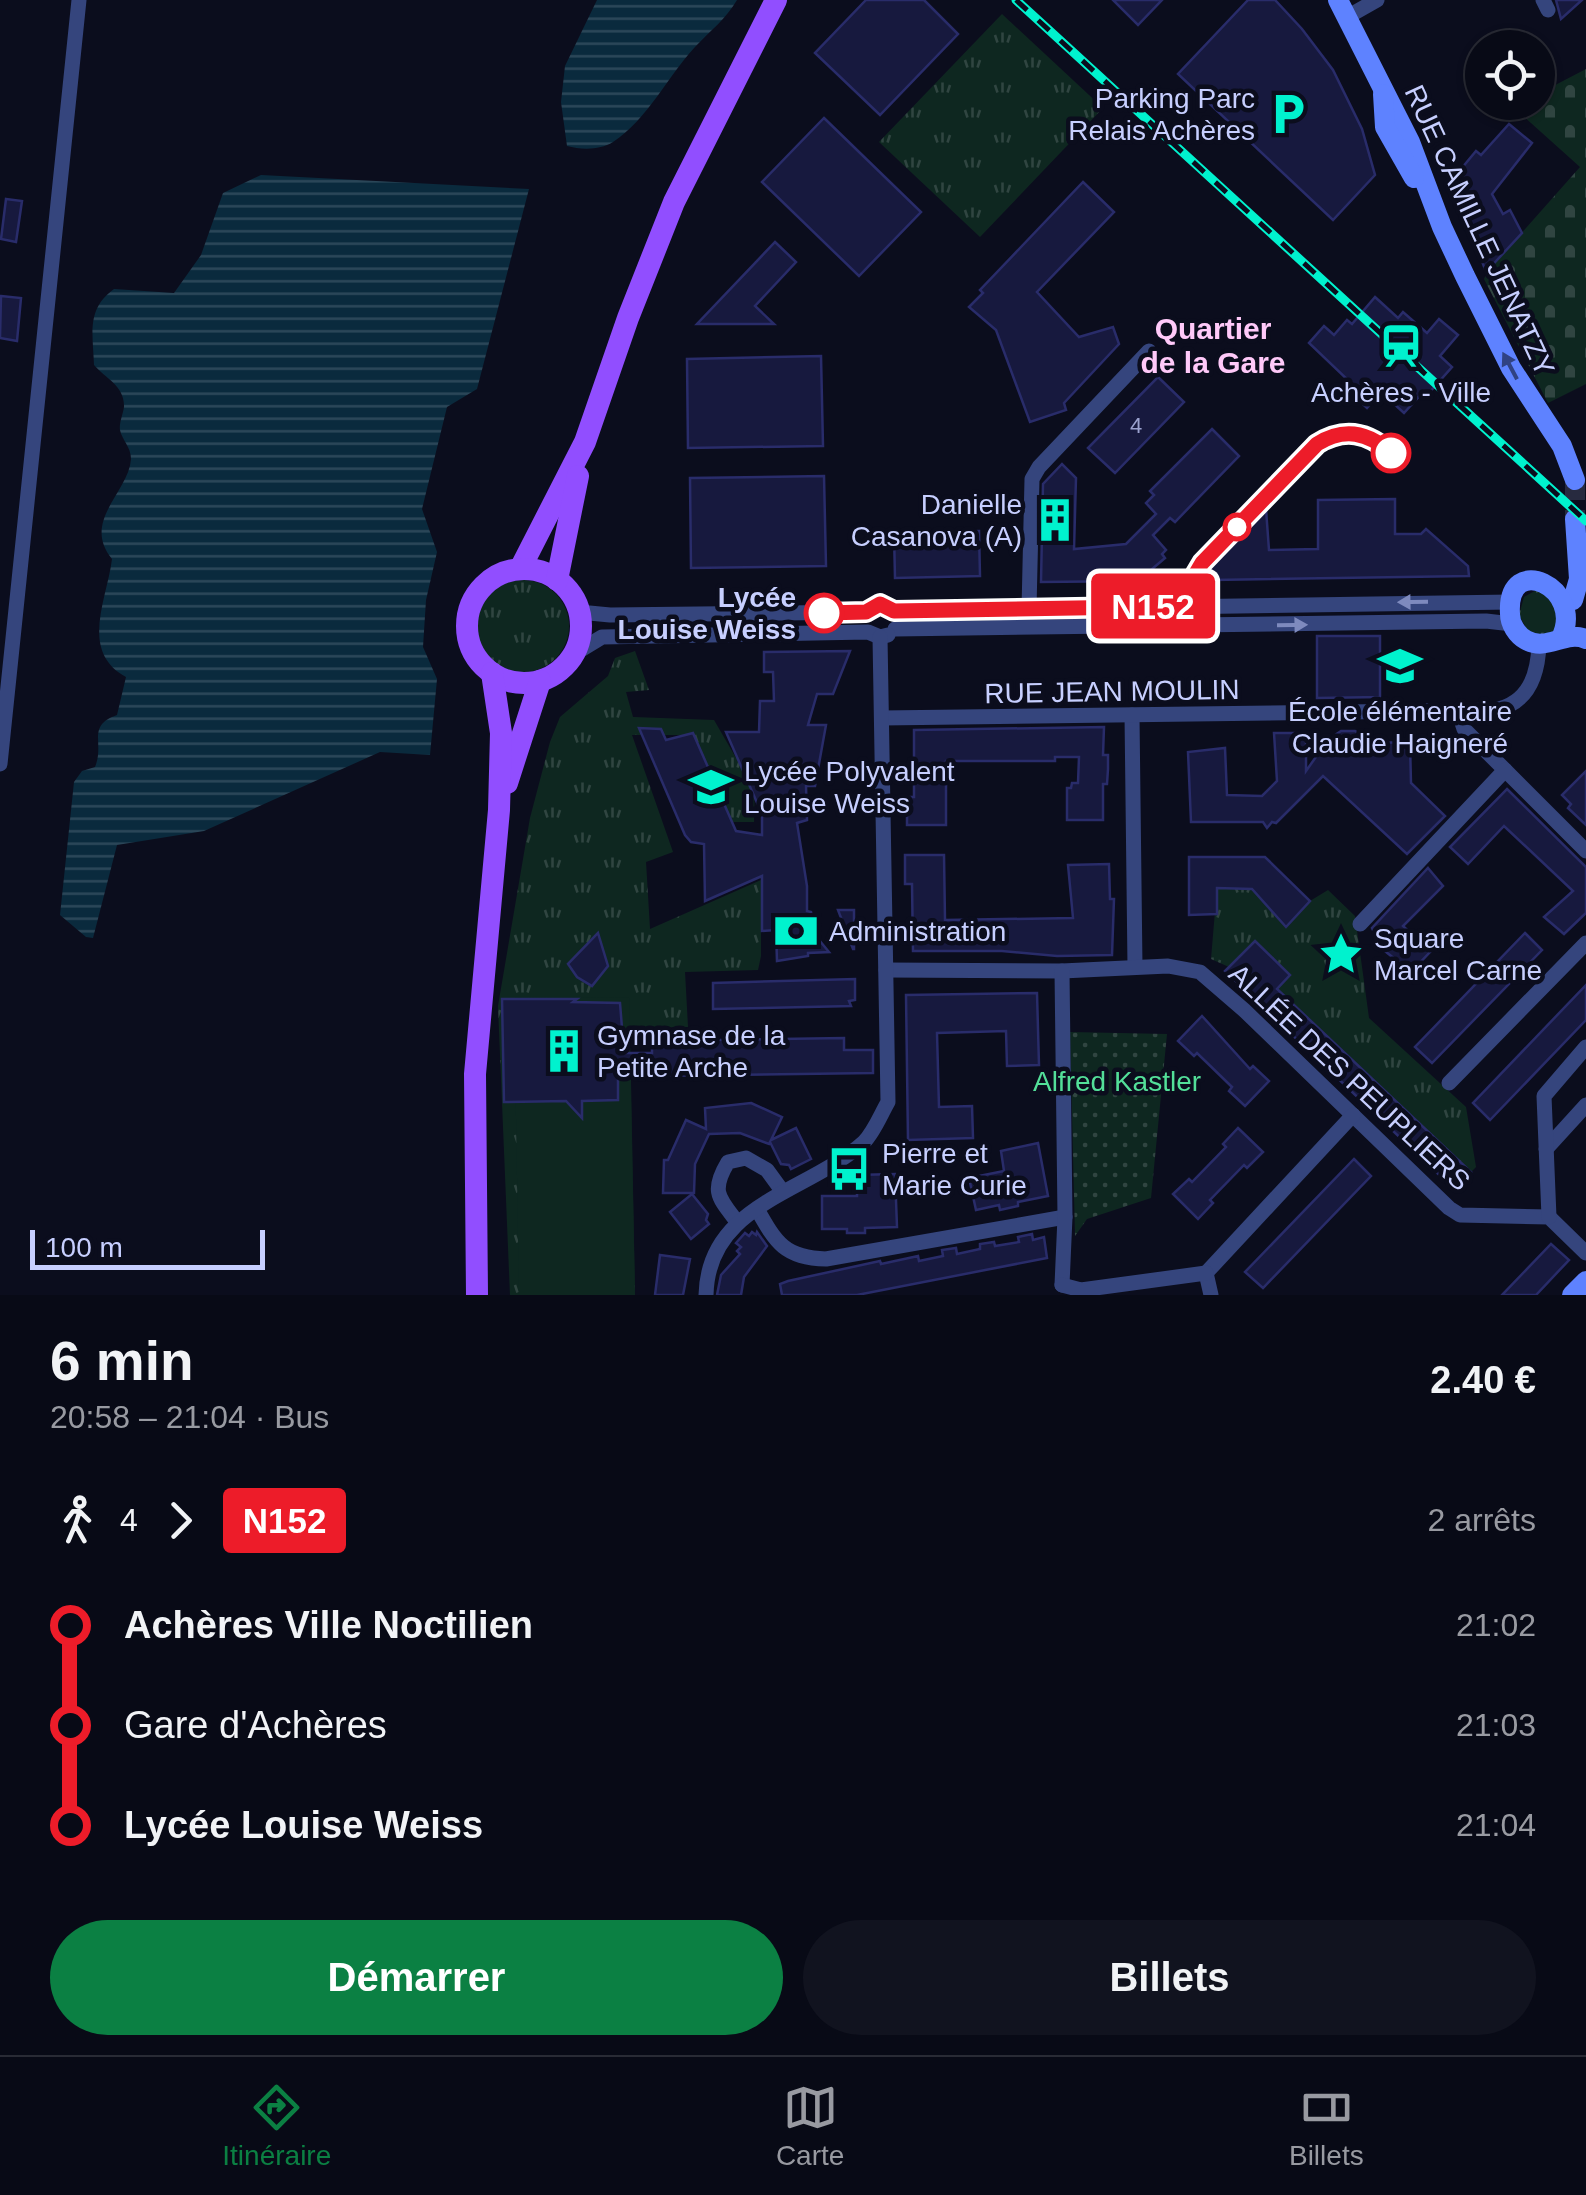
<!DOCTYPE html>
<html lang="fr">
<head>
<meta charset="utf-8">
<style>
	:root { --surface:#080a16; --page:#11131f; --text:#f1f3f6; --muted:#989aa1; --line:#292b35; --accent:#0b8043 }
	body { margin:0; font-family:Helvetica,sans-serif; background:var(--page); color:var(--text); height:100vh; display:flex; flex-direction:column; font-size:38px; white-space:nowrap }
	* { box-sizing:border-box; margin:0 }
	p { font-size:32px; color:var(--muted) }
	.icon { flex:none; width:55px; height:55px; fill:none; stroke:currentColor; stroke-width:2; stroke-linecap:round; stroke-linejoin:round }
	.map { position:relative; height:1295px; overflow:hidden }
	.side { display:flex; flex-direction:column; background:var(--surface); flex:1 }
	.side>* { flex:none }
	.badge { padding:0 20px; border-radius:8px; font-size:35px; line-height:65px }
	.tools { position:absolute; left:1465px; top:30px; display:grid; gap:20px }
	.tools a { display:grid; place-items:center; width:90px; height:90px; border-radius:50%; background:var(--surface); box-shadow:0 2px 8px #0004,0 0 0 2px var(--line); font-size:50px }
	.scale { position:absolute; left:30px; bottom:25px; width:235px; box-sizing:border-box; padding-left:10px; border:5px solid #c7cfff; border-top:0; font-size:28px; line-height:35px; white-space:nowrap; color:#c7cfff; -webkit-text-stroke:8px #0b0d1d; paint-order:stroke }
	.map>.badge { position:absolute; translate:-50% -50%; box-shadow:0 0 0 5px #fff }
	.legs { display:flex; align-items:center; gap:15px; height:110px; padding:0 50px; font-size:32px }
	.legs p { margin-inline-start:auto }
	.headline { display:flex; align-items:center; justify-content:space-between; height:170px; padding:0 50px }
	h1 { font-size:55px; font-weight:600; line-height:75px }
	.button { display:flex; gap:20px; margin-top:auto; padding:20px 50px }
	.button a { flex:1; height:115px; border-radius:60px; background:var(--accent); color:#fff; font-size:40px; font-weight:600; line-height:115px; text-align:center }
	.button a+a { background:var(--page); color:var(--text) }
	ul { padding:0 50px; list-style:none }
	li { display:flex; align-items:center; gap:35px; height:100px; font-size:38px }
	li i { display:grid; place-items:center; width:15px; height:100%; margin:0 12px; background:currentColor }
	li i::after { content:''; width:25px; height:25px; margin:-12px; border:8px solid; border-radius:50%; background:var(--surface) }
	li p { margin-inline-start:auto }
	li:first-child i { background:linear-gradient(#0000 50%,currentColor 0) }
	li:last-child i { background:linear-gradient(currentColor 50%,#0000 0) }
	.dock { display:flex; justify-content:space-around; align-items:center; height:140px; border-top:2px solid var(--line); background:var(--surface); font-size:28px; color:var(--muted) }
	.dock a { display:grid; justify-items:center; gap:5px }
	.dock .current { color:var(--accent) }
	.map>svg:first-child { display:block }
</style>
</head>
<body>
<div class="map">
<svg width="1586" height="1295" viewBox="0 0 1586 1295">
	<defs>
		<pattern id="grass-tufts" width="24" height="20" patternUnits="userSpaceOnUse" patternTransform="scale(2.5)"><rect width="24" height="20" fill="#0e2720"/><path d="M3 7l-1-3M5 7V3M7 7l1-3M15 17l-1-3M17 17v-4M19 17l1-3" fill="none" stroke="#304541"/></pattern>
		<pattern id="cemetery-stones" width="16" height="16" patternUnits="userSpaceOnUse" patternTransform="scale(2.5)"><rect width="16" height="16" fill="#0e2720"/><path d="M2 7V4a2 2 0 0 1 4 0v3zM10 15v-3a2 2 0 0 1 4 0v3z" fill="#304541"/></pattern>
		<pattern id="park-dots" width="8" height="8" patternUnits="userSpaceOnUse" patternTransform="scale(2.5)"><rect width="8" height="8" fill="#0e2720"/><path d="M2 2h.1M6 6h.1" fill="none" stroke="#304541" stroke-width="1.8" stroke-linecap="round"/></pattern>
		<pattern id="water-rules" width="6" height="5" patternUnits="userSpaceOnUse" patternTransform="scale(2.5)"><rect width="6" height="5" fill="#0a2a3d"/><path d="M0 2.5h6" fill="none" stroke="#2c485a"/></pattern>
	</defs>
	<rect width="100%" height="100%" fill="#0b0d1d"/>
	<g fill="url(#grass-tufts)">
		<polygon points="1002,14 1103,108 980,237 879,142"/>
		<circle cx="523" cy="626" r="46"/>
		<polygon points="1540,588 1549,588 1562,627 1546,636 1528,631 1519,615 1524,597"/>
		<polygon points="635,651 649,690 626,692 633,717 714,720 736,758 755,760 754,822 732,822 689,735 632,735 673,852 646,862 650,929 761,880 761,956 758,970 685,972 688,1027 630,1028 635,1295 510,1295 498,1006 530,818 550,742 560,717 608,676 615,658"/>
		<polygon points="1217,888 1252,889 1288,924 1310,901 1328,890 1355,916 1369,1018 1466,1107 1476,1167 1471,1172 1276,990 1255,941 1229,967 1211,959"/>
	</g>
	<polygon fill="url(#cemetery-stones)" points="1586,69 1586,384 1548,403 1484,279 1487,272 1580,167 1513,107 1522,103 1538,102 1538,94"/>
	<polygon fill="url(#park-dots)" points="1070,1032 1167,1034 1151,1198 1087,1219 1075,1236"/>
	<polygon fill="#0e2720" points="629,997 635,1295 519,1295 514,998"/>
	<g fill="url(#water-rules)">
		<path d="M597,0H737C726,19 710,31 695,47C667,77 648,119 613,142C600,150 582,150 567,146L561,102L565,66Z"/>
		<path d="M261,175L529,189L477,389L447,407L422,509L437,552L426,600L423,647L437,679L430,755L380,752L204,831L117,845L93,938L86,937L60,915L74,782L82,771L95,767C105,743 86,726 117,715L126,677C79,651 107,600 112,559C81,521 129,492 131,459C131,447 122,440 120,430C119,423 123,414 124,407C125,386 105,378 94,365C93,334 86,309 114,289L174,293L201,255L223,193Z"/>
	</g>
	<g fill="#17193e" stroke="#292c6a" stroke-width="2.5">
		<polygon points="866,0 924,0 958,34 880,115 815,53"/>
		<polygon points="1113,0 1162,0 1138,25"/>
		<polygon points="1248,0 1275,0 1302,29 1333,70 1362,129 1375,175 1333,220 1178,74"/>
		<polygon points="1556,0 1582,0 1561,19"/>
		<polygon points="824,118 921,212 859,276 762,182"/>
		<polygon points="1509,124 1532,143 1492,194 1503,214 1510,210 1522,233 1486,272 1465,216 1461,217 1447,186 1476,151 1481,155"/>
		<polygon points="1083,182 1114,212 1037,292 1079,337 1113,327 1119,344 1064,403 1066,410 1030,422 996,330 969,307 983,293 980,290"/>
		<polygon points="6,199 22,201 16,242 1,239"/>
		<polygon points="775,242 796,262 755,306 774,324 697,324"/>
		<polygon points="1,296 21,298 17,341 0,338"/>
		<polygon points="1375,297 1398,318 1403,312 1427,333 1439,319 1458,335 1440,356 1452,367 1428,394 1424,391 1404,413 1381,392 1367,408 1344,387 1349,381 1309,343 1324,326 1334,335 1347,320 1352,324"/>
		<polygon points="821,356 823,446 688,448 687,359"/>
		<polygon points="1158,377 1184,402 1115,473 1088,448"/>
		<polygon points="1212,429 1239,456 1175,522 1170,518 1153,535 1166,550 1162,554 1165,558 1138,581 1041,582 1043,484 1062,464 1076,478 1074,549 1126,544 1156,514 1146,503 1154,495 1150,491"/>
		<polygon points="824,476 826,566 691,568 690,478"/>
		<polygon points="1395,499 1395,534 1421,534 1426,529 1468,566 1469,576 1213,580 1207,571 1266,509 1269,550 1318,549 1318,500"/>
		<polygon points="979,531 980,576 895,578 894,533"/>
		<polygon points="1317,636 1380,636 1380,697 1317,698"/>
		<polygon points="850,651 833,694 817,694 808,725 826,725 815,786 806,786 807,820 797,823 807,886 807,911 811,912 815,935 829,952 808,953 808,956 777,961 776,930 762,931 762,876 705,901 704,844 691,842 685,835 639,728 661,729 666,740 693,733 736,831 762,835 762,814 726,732 759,732 760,701 774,701 773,672 764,672 764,652"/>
		<polygon points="1104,727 1103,755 1108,755 1108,769 1107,784 1103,784 1103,820 1067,820 1067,788 1071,788 1072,783 1078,783 1079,757 1055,757 1055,761 946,761 946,825 907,825 907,797 914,797 914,730"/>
		<polygon points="1341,731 1355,731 1372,742 1410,743 1411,783 1445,816 1407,854 1323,776 1276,823 1272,822 1267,828 1263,822 1191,822 1188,752 1225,748 1227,795 1262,796 1277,781 1274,733 1306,733 1306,771 1328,740"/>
		<polygon points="1586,771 1586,825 1568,808 1571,804 1562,795"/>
		<polygon points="1507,789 1586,867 1586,913 1564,934 1544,917 1573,891 1504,826 1468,864 1450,847"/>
		<polygon points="905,855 944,855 945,920 1073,918 1068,865 1109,864 1110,899 1114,899 1112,955 1057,956 1002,951 913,951 912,884 905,884"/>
		<polygon points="1189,857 1265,857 1310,901 1286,927 1252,889 1217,888 1217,914 1189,915"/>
		<polygon points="1428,868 1443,886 1403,926 1430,952 1411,972 1375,943 1378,941 1372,928"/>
		<polygon points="838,910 854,910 854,949 853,949"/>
		<polygon points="598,933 608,966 592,986 577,977 568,964"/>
		<polygon points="1525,933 1542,950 1432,1063 1415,1047"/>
		<polygon points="1255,941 1290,975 1277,989 1471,1172 1455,1190 1225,971"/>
		<polygon points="855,979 855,1000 849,1001 851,1006 713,1009 713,983"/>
		<polygon points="1586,985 1586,1020 1490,1120 1473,1103"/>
		<polygon points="1037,993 1039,1065 1007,1066 1006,1031 937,1033 939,1107 972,1106 973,1138 908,1140 906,995"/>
		<polygon points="502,999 577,999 573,1002 620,1003 624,1053 652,1053 652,1041 844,1038 844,1050 873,1050 873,1073 652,1076 652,1072 645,1072 618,1073 618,1100 582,1101 582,1118 566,1101 504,1102"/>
		<polygon points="1202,1016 1250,1069 1253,1066 1269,1081 1245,1106 1229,1091 1232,1087 1197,1053 1194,1056 1178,1041"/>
		<polygon points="751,1103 782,1117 771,1140 796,1128 811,1159 791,1169 789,1165 781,1164 770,1142 769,1144 740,1133 709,1134 695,1164 694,1193 663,1193 664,1160 668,1160 686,1120 706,1129 705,1108"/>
		<polygon points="1238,1128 1263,1152 1247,1168 1244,1165 1210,1200 1213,1203 1198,1219 1173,1194 1189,1179 1192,1182 1226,1147 1223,1144"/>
		<polygon points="1038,1143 1048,1196 1018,1202 1018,1206 1000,1210 999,1205 976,1210 969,1178 1004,1171 1001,1151"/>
		<polygon points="1354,1159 1371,1176 1263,1288 1245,1272"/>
		<polygon points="895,1174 897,1227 865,1228 865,1233 847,1233 847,1229 822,1229 822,1196 857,1196 857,1175"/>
		<polygon points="692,1194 708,1214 706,1220 709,1224 691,1239 670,1212"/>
		<polygon points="752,1232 756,1235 757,1232 767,1246 744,1277 741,1295 717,1295 721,1275 740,1254 737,1251 741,1247 736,1243 745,1233 749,1236"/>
		<polygon points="1032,1234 1033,1240 1044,1237 1047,1258 857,1295 782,1295 780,1284 788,1281 880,1261 881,1264 918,1256 919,1261 943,1256 942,1250 956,1248 957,1254 980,1249 980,1244 994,1242 995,1246 1019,1242 1018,1237"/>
		<polygon points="1551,1244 1569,1260 1536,1295 1502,1295"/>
		<polygon points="660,1255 690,1259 683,1295 655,1295"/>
	</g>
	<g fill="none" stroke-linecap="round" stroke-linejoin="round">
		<polyline stroke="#272a3f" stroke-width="20" stroke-dasharray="20 10" stroke-linecap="butt" points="1575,480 1575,519"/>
		<g stroke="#35457d" stroke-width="15">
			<polyline points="1543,0 1548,10"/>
			<polyline points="1347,17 1377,0"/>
			<polyline points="1029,609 1032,479 1039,467 1149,351"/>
			<polyline points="579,612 610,615 866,612"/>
			<polyline points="866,612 880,604 894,611 1511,602"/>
			<polyline points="895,629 1486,621 1512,624"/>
			<polyline points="574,654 602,637 868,632 880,637 888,635"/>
			<polyline points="1458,711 1464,729 1586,851"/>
			<polyline points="1132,715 1135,967"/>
			<path d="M882,718L1495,710C1529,703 1538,675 1539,644"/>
			<polyline points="0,764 79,0"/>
			<polyline points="1360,924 1505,770"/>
			<polyline points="886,970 1062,971 1168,966 1200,972 1244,1010 1449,1208 1460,1215 1549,1217 1586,1253"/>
			<polyline points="1449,1083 1586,943"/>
			<polyline points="1546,1149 1586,1105"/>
			<path d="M757,1209C776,1243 785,1258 826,1259L1065,1217"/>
			<polyline points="1549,1217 1544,1096 1586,1047"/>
			<path d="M738,1223C719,1198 710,1192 728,1162L746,1158L767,1170L783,1192"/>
			<polyline points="1206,1273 1353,1115"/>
			<polyline points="1206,1273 1211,1295"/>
			<polyline points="1062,1285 1065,1217 1062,971"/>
			<polyline points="1062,1285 1081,1290 1206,1273"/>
			<path d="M706,1295C708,1203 808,1193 864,1142C874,1132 881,1114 888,1102L880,637"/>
		</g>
		<g stroke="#5e82ff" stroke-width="20">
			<polyline points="1338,0 1410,142 1442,227 1465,276 1511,368 1562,446 1575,480"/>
			<polyline points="1383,94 1385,127 1414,178"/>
			<polyline points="1573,600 1579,579 1575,519"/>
			<path d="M1561,638C1586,588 1506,550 1510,614C1510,624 1517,635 1526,640C1547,652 1565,630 1586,639"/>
			<polyline points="1572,1295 1586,1281"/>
		</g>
		<g stroke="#914eff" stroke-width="22">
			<polyline points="520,569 585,442 628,318 674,202 776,0"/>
			<circle cx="524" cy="626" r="57"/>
			<polyline points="557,580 578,476"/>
			<polyline points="507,783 540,681"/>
			<polyline points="477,1295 475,1074 499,810 501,733 492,673"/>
		</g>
		<g stroke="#00f2ce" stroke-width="9">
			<polyline id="rail" points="1016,0 1586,521"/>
		</g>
		<use href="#rail" stroke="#0b0d1d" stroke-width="5" stroke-dasharray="15" stroke-linecap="butt"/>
	</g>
	<defs><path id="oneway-solid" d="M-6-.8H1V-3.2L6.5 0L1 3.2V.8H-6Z" transform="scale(2.5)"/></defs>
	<use fill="#304283" href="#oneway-solid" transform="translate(1510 366) rotate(-118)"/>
	<g fill="#7e8abe">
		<use href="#oneway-solid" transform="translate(1413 602) rotate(179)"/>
		<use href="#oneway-solid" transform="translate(1292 625) rotate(-1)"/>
	</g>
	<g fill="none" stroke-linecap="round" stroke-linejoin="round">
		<g stroke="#fff" stroke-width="22">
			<path id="line-1" d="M824,613L866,612L880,604L894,611L1193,606L1192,580L1202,563L1317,444C1344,427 1368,432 1391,453"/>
		</g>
		<use href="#line-1" stroke="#ed1c29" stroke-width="15"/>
	</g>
	<defs>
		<g id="parking-bare" transform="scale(3.45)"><path d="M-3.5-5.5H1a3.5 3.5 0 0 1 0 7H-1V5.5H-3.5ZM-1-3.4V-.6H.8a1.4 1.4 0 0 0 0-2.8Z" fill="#00f2ce" stroke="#0b0d1d" stroke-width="2.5" paint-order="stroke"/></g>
		<g id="station-bare" transform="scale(3.45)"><path d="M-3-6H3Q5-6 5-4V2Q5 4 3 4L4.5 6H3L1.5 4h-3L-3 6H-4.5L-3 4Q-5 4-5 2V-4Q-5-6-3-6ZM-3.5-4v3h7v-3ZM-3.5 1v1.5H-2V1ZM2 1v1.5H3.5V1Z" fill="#00f2ce" stroke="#0b0d1d" stroke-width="2.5" paint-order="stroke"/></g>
		<g id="building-bare" transform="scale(3.45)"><path d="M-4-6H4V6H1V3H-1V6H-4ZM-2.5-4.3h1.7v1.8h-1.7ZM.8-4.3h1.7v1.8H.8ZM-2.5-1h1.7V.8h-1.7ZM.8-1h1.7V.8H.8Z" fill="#00f2ce" stroke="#0b0d1d" stroke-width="2.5" paint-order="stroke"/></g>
		<g id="school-bare" transform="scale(3.45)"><path d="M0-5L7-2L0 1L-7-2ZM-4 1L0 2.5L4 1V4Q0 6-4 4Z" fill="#00f2ce" stroke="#0b0d1d" stroke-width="2.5" paint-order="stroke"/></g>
		<g id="bank-bare" transform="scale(3.45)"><path d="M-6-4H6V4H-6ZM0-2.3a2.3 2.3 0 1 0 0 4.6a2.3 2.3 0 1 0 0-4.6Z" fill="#00f2ce" stroke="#0b0d1d" stroke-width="2.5" paint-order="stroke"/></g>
		<g id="sight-bare" transform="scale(3.45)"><path d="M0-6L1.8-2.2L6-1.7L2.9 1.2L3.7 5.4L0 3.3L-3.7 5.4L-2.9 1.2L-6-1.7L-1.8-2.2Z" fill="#00f2ce" stroke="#0b0d1d" stroke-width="2.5" paint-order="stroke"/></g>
		<g id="bus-bare" transform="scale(3.45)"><path d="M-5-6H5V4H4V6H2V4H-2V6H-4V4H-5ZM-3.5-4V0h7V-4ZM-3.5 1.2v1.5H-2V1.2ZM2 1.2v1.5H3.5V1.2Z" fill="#00f2ce" stroke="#0b0d1d" stroke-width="2.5" paint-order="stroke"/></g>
	</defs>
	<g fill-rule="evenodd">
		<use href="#parking-bare" x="1288" y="114"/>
		<use href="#station-bare" x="1401" y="346"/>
		<use href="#building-bare" x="1055" y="520"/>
		<use href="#school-bare" x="1400" y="666"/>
		<use href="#school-bare" x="711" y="787"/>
		<use href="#bank-bare" x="796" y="931"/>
		<use href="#sight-bare" x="1341" y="954"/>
		<use href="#building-bare" x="564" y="1051"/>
		<use href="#bus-bare" x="849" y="1169"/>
	</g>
	<g fill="#fff" stroke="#ed1c29" stroke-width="5">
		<circle cx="1391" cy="453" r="18"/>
		<circle cx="1237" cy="527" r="12"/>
		<circle cx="824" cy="613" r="18"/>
	</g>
	<g text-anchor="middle" stroke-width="9" stroke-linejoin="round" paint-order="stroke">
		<g font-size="22" fill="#9ba2cf">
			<text x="1136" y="433">4</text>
		</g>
		<g font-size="28" fill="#c7cfff" stroke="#0b0d1d" text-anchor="start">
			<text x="1255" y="108" text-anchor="end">Parking Parc<tspan x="1255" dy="32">Relais Achères</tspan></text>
			<text x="1401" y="402" text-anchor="middle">Achères - Ville</text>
			<text x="1022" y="514" text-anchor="end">Danielle<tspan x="1022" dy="32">Casanova (A)</tspan></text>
			<text x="1400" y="721" text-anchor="middle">École élémentaire<tspan x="1400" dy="32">Claudie Haigneré</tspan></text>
			<text x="744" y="781">Lycée Polyvalent<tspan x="744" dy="32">Louise Weiss</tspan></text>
			<text x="829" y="941">Administration</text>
			<text x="1374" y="948">Square<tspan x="1374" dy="32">Marcel Carne</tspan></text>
			<text x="597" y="1045">Gymnase de la<tspan x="597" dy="32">Petite Arche</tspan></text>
			<text x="882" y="1163">Pierre et<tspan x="882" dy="32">Marie Curie</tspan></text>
		</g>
		<g font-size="28" fill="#c7cfff" stroke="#0b0d1d">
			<text transform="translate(1480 230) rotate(65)" y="10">RUE CAMILLE JENATZY</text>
			<text transform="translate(1112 691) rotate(-1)" y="10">RUE JEAN MOULIN</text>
			<text transform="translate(1350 1077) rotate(43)" y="10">ALLÉE DES PEUPLIERS</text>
		</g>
		<g font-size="28" font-weight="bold" fill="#c7cfff" stroke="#0b0d1d" text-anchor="end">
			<text x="796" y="607">Lycée<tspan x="796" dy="32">Louise Weiss</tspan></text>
		</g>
		<g font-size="28" fill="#53df99" stroke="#0b0d1d">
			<text x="1117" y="1091">Alfred Kastler</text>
		</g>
		<g font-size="30" font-weight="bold" fill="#ffc9f9" stroke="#0b0d1d">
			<text x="1213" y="339">Quartier<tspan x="1213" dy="34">de la Gare</tspan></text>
		</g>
	</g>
</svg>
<div class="tools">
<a><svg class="icon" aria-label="locate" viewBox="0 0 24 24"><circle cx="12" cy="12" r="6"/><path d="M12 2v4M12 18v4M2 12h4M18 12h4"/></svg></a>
</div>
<div class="scale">100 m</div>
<b class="badge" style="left:1153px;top:606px;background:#ed1c29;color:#fff">N152</b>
</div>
<section class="side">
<div class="headline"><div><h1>6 min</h1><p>20:58 – 21:04 · Bus</p></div><b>2.40 €</b></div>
<div class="legs"><svg class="icon" aria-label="walk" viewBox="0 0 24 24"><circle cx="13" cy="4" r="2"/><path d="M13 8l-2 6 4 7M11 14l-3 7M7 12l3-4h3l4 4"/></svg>4<svg class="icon" aria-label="forward" viewBox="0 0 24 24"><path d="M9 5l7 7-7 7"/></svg><b class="badge" style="background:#ed1c29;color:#fff">N152</b><p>2 arrêts</p></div>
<ul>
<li><i style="color:#ed1c29"></i><b>Achères Ville Noctilien</b><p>21:02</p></li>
<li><i style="color:#ed1c29"></i><span>Gare d'Achères</span><p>21:03</p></li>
<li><i style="color:#ed1c29"></i><b>Lycée Louise Weiss</b><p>21:04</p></li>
</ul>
<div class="button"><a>Démarrer</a><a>Billets</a></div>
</section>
<nav class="dock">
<a class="current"><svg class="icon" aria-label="directions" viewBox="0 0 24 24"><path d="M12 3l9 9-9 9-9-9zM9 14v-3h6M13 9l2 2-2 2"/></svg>Itinéraire</a>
<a><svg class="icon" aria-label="map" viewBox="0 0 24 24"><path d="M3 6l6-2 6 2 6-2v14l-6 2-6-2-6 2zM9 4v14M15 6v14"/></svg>Carte</a>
<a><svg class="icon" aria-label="tickets" viewBox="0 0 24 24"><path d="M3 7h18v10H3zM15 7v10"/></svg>Billets</a>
</nav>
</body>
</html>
